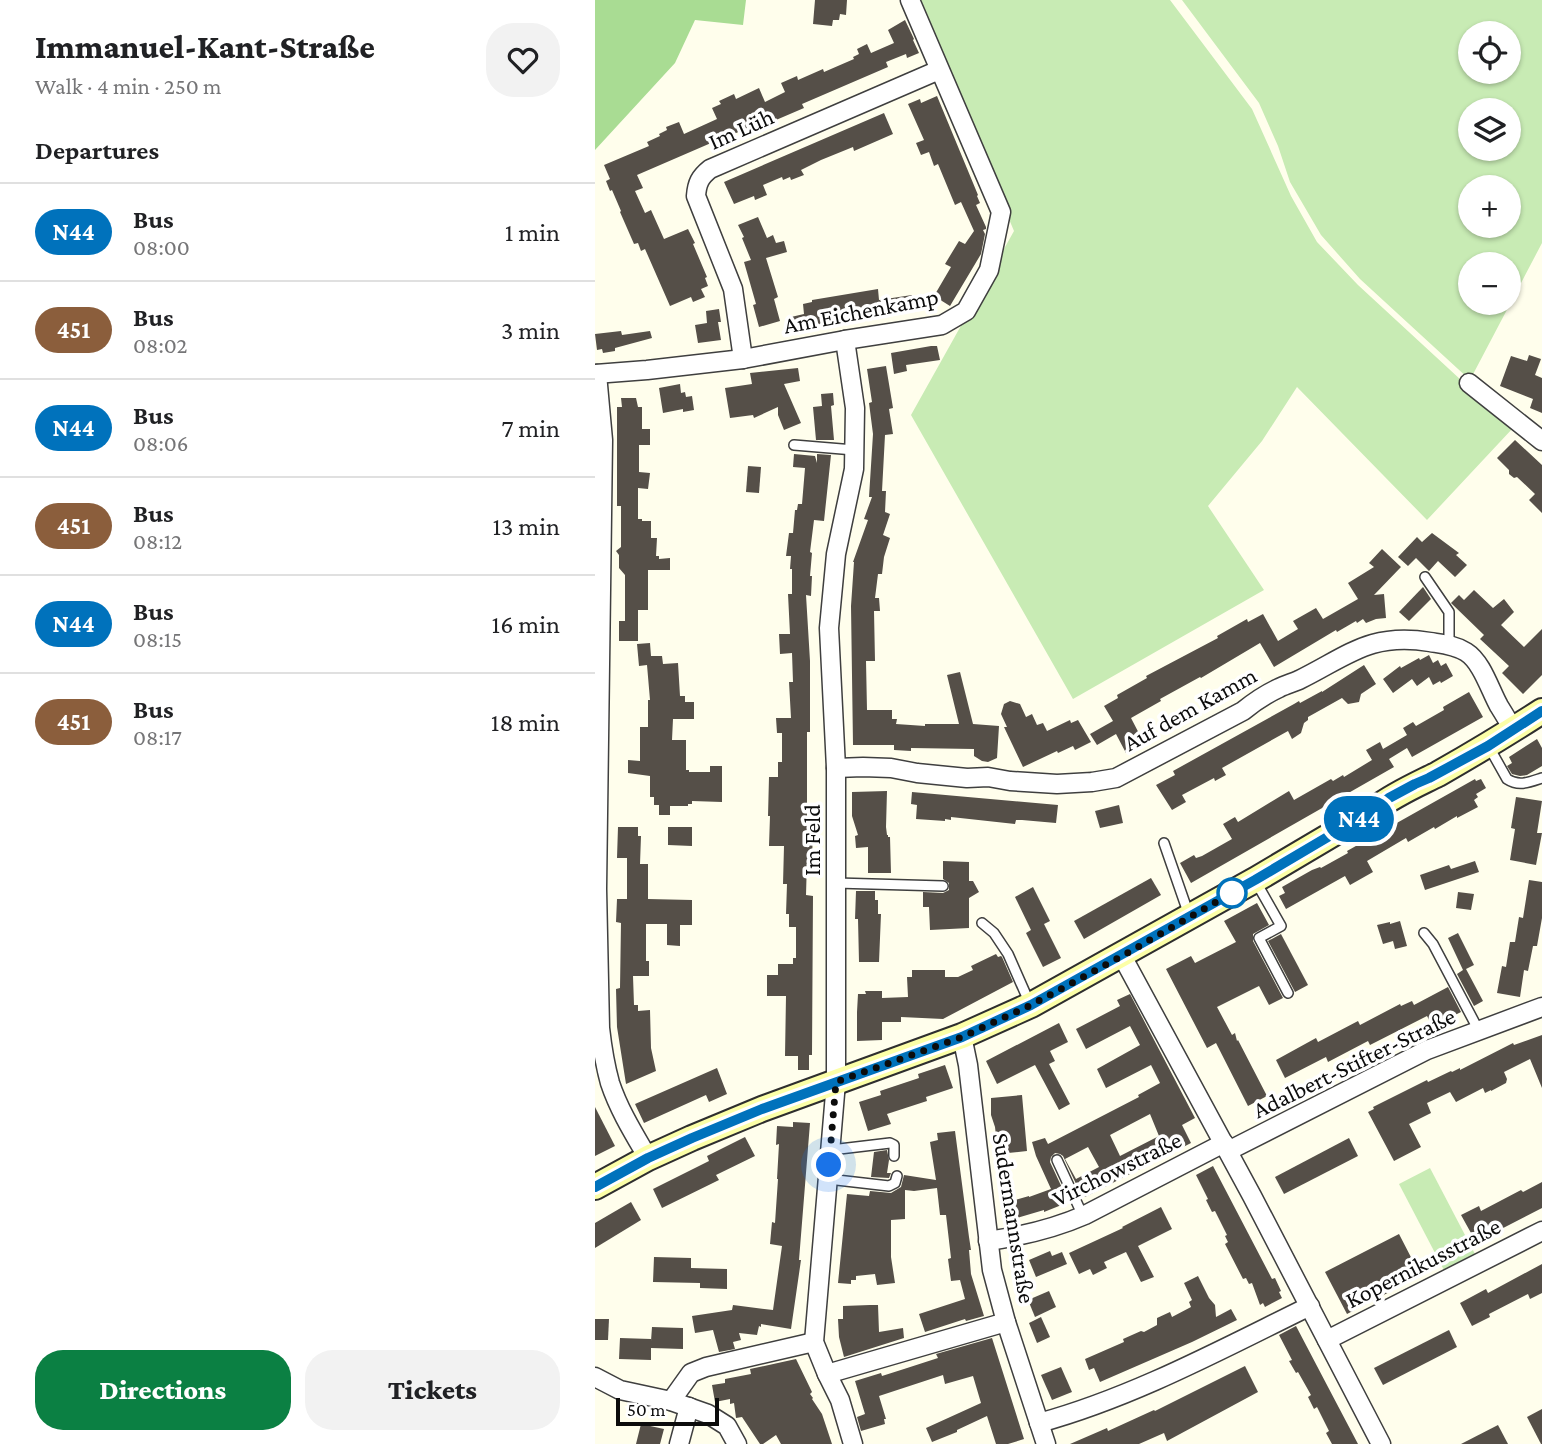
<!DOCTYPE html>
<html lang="en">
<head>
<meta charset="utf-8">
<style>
	:root { --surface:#fff; --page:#f2f2f2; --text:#202124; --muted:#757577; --line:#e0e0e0; --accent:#0b8043 }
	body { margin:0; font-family:"Crimson Pro",serif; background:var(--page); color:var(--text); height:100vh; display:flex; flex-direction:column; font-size:26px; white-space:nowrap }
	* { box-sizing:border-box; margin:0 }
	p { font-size:23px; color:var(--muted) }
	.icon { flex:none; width:38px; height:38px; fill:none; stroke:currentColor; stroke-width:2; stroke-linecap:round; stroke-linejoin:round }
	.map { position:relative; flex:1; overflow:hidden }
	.sheet { display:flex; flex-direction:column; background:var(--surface); width:595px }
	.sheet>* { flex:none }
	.badge { padding:0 14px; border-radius:23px; font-size:24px; line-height:46px }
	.controls { position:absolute; left:863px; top:21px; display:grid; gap:14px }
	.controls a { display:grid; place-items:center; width:63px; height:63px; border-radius:50%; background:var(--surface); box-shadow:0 2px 5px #0004; font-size:35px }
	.scale { position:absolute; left:21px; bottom:18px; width:103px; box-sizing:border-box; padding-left:7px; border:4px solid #0c0c0c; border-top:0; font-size:19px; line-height:24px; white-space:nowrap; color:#0c0c0c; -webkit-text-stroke:5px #fff; paint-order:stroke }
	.you { position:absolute; width:35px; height:35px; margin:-18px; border:5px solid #fff; border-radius:50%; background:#1a73e8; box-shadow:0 0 0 10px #1a73e833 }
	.map>.badge { position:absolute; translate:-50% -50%; box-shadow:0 0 0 4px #fff }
	h2 { padding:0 35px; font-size:26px; line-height:63px }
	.round { display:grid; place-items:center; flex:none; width:74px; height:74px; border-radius:28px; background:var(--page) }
	.summary { display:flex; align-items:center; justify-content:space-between; height:119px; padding:0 35px }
	h1 { font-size:33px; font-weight:800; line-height:52px }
	.action { display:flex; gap:14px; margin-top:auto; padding:14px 35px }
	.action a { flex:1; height:80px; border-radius:28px; background:var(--accent); color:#fff; font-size:28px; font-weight:800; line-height:80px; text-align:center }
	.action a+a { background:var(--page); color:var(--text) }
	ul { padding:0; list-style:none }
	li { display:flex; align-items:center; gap:21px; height:98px; padding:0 35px; border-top:2px solid var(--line) }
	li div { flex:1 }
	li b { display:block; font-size:26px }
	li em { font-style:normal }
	li .badge { min-width:77px; font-weight:700; text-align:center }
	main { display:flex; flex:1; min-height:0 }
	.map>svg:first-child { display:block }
</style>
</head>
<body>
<main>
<section class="sheet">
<div class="summary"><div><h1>Immanuel-Kant-Straße</h1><p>Walk · 4 min · 250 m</p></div><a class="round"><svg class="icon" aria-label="heart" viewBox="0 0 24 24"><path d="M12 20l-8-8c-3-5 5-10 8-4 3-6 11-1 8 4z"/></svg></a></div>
<h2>Departures</h2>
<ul>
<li><span class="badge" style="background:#0072bc;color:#fff">N44</span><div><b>Bus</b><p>08:00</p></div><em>1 min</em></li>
<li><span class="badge" style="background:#8b5e3c;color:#fff">451</span><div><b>Bus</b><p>08:02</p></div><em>3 min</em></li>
<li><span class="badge" style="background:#0072bc;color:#fff">N44</span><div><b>Bus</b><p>08:06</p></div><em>7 min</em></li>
<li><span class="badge" style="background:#8b5e3c;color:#fff">451</span><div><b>Bus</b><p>08:12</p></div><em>13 min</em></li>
<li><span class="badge" style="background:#0072bc;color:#fff">N44</span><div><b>Bus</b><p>08:15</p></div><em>16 min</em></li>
<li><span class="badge" style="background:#8b5e3c;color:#fff">451</span><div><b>Bus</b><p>08:17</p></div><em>18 min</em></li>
</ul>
<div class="action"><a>Directions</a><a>Tickets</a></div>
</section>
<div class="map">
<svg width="947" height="1444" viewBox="0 0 947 1444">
	<rect width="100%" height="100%" fill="#fffeec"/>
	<g fill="#c8ebb4" fill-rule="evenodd">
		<polygon points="326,0 575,0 657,109 696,196 722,242 763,285 918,428 832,520 702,387 667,441 613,506 669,590 478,699 316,415 419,231 374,124 378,123"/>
		<path d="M587,0H947V243L875,380L765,279L726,235L695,182L683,146L664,103ZM875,33H914V72H875ZM875,110H914V149H875ZM875,187H914V226H875ZM875,264H914V303H875Z"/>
		<polygon points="835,1168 882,1258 851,1274 804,1184"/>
	</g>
	<polygon fill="#a9dc93" points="0,0 151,0 148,25 100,20 80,63 0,150"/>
	<g fill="#554f48" fill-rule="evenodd">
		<polygon points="220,0 252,0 251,15 245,14 244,20 238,20 237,26 218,24"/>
		<polygon points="310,20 319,39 318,40 324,53 312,58 311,54 291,62 293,67 207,104 209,108 167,126 166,125 160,128 159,125 130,138 131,142 125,144 118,147 116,143 42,175 48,188 40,191 50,213 56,210 69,239 93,229 100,243 98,244 112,277 110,278 113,286 106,289 110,297 98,302 96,297 75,306 50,249 46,251 43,243 39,244 25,212 26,211 17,190 15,191 11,181 15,179 9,165 54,146 52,142 65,136 64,134 72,130 71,127 84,122 89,134 122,119 117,108 126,104 124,101 139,94 141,99 164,88 170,102 190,92 186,83 202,76 203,80 228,69 229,72 259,59 258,57 264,54 262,49 272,44 276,53 299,43 293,30"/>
		<polygon points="342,96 383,195 382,196 385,203 381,205 391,227 391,229 388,230 390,234 386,254 355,306 339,296 356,267 350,264 364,241 370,244 379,231 366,202 360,205 343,164 339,166 334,152 326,155 321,143 329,140 313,104 325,99 326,103"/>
		<polygon points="289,113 298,134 259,151 258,147 226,160 206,170 209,175 196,180 195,177 188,180 187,177 168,185 172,195 160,200 159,196 139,204 129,182"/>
		<polygon points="163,217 172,238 178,235 181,243 189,241 192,252 171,258 183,297 179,299 185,321 164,327 158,305 161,304 149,262 156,260 147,238 149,237 143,225"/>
		<polygon points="283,289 284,300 317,295 319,310 198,329 196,317 209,314 208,304 217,302 217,300"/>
		<polygon points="124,309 126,322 123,322 126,340 103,343 100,325 112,323 111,311"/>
		<polygon points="26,331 27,335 55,331 57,338 20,348 20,351 8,353 7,349 2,350 0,334"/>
		<polygon points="336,346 342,346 345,360 311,365 312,371 299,374 296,353"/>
		<polygon points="934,355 946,359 940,375 947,378 947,413 935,408 938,399 905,386 916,356 932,361"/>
		<polygon points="291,366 298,408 294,409 298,434 290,435 287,491 291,491 290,512 295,514 288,535 295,538 289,557 287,574 283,574 280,598 284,598 285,611 279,611 280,661 271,661 272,710 297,710 297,719 302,719 301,724 330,726 330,724 364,724 352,675 365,672 378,724 404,726 402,758 393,762 387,761 379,756 379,749 316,748 316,751 299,750 299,745 258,745 256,606 259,562 258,562 273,520 269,519 277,497 274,497 278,434 274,403 277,402 272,369"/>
		<polygon points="203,368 205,381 189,384 206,423 189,430 183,415 183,407 159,418 158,415 135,418 130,388 157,384 155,373"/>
		<polygon points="85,384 86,393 90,392 91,397 97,396 99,410 88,412 88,409 68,413 64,388"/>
		<polygon points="238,393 239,405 236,406 239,440 221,440 218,407 227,406 226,394"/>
		<polygon points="26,398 41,398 43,407 47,407 47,429 55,429 55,445 44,445 44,472 55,473 53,489 43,488 43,519 47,519 47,521 56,521 56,538 62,538 61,556 64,556 64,559 75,558 75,570 53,570 53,610 43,610 43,641 24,641 24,621 30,621 30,575 24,568 24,555 21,551 26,547 26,506 22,506 22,407 27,407"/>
		<polygon points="920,440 947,465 947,513 934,500 940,494 922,477 919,478 914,474 914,470 902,458"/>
		<polygon points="199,454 220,456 222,463 222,454 236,455 229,521 219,520 215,552 217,553 215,576 217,576 216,596 211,595 215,661 215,732 212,732 212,829 218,829 217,860 212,860 211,895 218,896 217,1055 214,1055 214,1070 203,1070 203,1056 190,1056 191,996 172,996 172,975 183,975 183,964 198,964 198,958 201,958 201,927 194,927 194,914 191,914 192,884 188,884 189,846 174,846 175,816 173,816 174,777 183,777 183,762 187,762 187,733 182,733 181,718 196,718 194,682 198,682 197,653 185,654 184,634 195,634 193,594 197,594 197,569 195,569 196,556 191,556 194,533 198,533 200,510 202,510 203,504 207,504 210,468 198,467"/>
		<polygon points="153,466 166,467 164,493 151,492"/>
		<polygon points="837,533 864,553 861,555 872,565 860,577 843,561 834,571 821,558 813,566 803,557 822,537 827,542"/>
		<polygon points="787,549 806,567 779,595 789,594 791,618 781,619 771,623 768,619 762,623 761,621 742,632 741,630 679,667 665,643 606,678 605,677 565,699 566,701 536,718 549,743 531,753 521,734 502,745 495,734 518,721 509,706 523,698 522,695 552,678 551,676 623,638 622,636 652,619 653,622 668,614 683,641 703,629 698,621 721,608 728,619 763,599 753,583 779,567 774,563"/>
		<polygon points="828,587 836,599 814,621 804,612"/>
		<polygon points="879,590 898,608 909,599 919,612 906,625 929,647 947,629 947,675 928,694 907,673 914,666 885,639 889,635 856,603 864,595 869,600"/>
		<polygon points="55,643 56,656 67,656 68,664 83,663 85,696 90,696 90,702 99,702 99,719 78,719 77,740 91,740 91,770 94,770 94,772 115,772 115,766 127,766 127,802 97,801 97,804 93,804 93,806 75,806 75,815 64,815 64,805 59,805 59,797 55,797 55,776 33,773 33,760 45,761 45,727 53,727 53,700 55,700 52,665 44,666 42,644"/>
		<polygon points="834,655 838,663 843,660 846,666 851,663 858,676 846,683 845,681 838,685 834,677 822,686 817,679 798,693 788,679 805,666 806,668 824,658 825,660"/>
		<polygon points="769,665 781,684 766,694 764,702 753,704 747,698 713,717 713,720 709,723 706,733 697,739 693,731 627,768 631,775 620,781 619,778 587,795 591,802 577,810 561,785 580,775 578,771 699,704 704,701 705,703 727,691 727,692"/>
		<polygon points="874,692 888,717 817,757 812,748 794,759 799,767 596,883 585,863 599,855 601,858 607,856 637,839 628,824 640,817 643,822 694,791 699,800 736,779 738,781 748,775 749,777 777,760 771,750 785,742 788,749 812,735 808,728 818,722 821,726 849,710 848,707"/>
		<polygon points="415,701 425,704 431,717 437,714 442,725 448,723 452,731 475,720 476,723 483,720 496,742 480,750 478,746 463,753 462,751 428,767 409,727 412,727 406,714 409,704"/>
		<polygon points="942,739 947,748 947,766 932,775 925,776 917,774 912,766 917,763 914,757"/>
		<polygon points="880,779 881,781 886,779 891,788 881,794 883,797 879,800 883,807 862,818 862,816 840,829 839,827 813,842 811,838 772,861 778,872 755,885 750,876 691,909 684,896 690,893 687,887 717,870 725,867 726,868 753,853 752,851"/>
		<polygon points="292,791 291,827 292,835 293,835 293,837 295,837 296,873 273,873 273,847 261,848 260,836 263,835 257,816 257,792"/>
		<polygon points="317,792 463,805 461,823 427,820 421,820 420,824 356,817 356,820 350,819 350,821 321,819 322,805 316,804"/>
		<polygon points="921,797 947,801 942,833 947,833 941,865 915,860 920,829 916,828"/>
		<polygon points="524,805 528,823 505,828 500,811"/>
		<polygon points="23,827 43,827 43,836 46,836 45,864 53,864 53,899 97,900 97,925 85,925 85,946 72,945 72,924 51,924 51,961 54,961 54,976 38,976 39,1005 43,1005 43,1011 55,1010 56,1048 61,1071 31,1084 22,1027 21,989 25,988 26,923 21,922 22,899 32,899 32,858 22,858"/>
		<polygon points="73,827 97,827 97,846 73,845"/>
		<polygon points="348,861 374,862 374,881 378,881 384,892 374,898 374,928 335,930 334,907 328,907 328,892 348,893 354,890 354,883 348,879"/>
		<polygon points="880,861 884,872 830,890 825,875 854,865 856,869"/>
		<polygon points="556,878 566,895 489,939 479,921"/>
		<polygon points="934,880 947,882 947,918 942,946 938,946 933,971 929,970 925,997 902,993 907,966 911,967 915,942 920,942 924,917 928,918"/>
		<polygon points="438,887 455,921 449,924 466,958 448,967 431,933 436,930 420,897"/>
		<polygon points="261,891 280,891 280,900 283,900 283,914 286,914 284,962 264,962 263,919 260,919"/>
		<polygon points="863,892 879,894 876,910 861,908"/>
		<polygon points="662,903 674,925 658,934 658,941 688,998 674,1005 664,986 622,1007 637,1035 640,1033 642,1041 643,1040 672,1096 653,1106 621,1043 612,1048 571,969 596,956 600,963 641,942 629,921"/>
		<polygon points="805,921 812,946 800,949 798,941 788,944 782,925 795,922 795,924"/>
		<polygon points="863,933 879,965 871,969 888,1001 879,1006 862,974 868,970 853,938"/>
		<polygon points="686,934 713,985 700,992 673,941"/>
		<polygon points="401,954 403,957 406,956 407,957 418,982 348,1019 306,1017 306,1022 287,1022 287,1040 262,1041 262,1012 263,994 271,994 270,991 287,991 287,998 313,997 312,977 317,977 317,970 350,970 350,977 363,977 378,970 376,966"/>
		<polygon points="853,987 866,1012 860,1015 861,1017 839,1029 832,1016 775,1045 773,1041 733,1062 731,1057 690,1078 681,1060 721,1038 723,1042 763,1021 765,1025 805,1004 806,1006 817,1001 819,1005"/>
		<path d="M535,994L600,1118L587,1125L596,1143L490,1197L484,1185L482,1186L468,1156L465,1154L460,1153L456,1157L455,1162L469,1192L466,1194L469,1204L449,1212V1210L412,1221L407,1204L434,1196V1197L456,1189L441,1156L437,1142L450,1138L453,1144L544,1097L543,1095L565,1083L556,1065L511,1088L502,1069L545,1045L535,1026L491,1049L481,1029L525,1006L522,1000ZM555,1114L564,1136L525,1156L515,1135ZM493,1147L504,1167L481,1179L470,1159Z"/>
		<polygon points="464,1023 473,1042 455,1051 460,1061 454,1064 475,1104 464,1110 440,1065 402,1084 391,1061"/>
		<polygon points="947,1035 947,1088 935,1059 909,1072 912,1079 911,1083 896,1091 896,1090 890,1093 888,1088 861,1102 855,1092 832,1103 836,1113 814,1124 826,1147 799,1161 773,1112 779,1109 778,1107 832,1080 833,1082 856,1071 857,1072 865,1068 865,1070 918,1043 919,1045"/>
		<polygon points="350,1065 358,1088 331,1097 332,1101 292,1114 296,1124 273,1131 264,1102 286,1095 285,1091 324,1078 323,1074"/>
		<polygon points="122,1068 132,1094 114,1102 111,1095 49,1123 40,1104"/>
		<polygon points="427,1095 432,1151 403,1154 400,1127 396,1115 396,1098"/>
		<polygon points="0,1107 20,1146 0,1156"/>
		<polygon points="198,1122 215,1123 204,1260 206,1260 196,1329 166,1324 166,1327 164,1326 162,1335 144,1333 146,1340 138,1342 140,1349 124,1352 118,1330 100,1333 97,1316 137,1310 138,1305 178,1310 187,1246 175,1244 177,1222 180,1223 183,1179 182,1179 184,1144 181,1145 182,1126 198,1127"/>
		<polygon points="360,1131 374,1237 376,1250 374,1250 376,1274 389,1316 371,1321 370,1319 330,1332 324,1314 370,1299 365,1280 356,1281 353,1259 356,1258 351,1215 345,1215 342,1188 319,1191 310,1190 310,1219 296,1220 296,1257 300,1283 282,1285 280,1274 261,1276 261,1280 256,1280 256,1284 243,1283 252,1194 274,1196 275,1191 296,1193 306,1187 309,1175 341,1180 335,1142 343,1140 342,1133"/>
		<polygon points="150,1137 160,1156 121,1175 124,1180 67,1208 58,1189 114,1161 112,1156"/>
		<polygon points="754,1138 763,1156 689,1194 680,1177"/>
		<polygon points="292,1150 294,1160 292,1173 296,1173 294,1178 276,1177 279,1152"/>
		<polygon points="618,1166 677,1279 680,1278 686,1291 684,1292 687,1298 670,1307 668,1303 665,1305 657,1283 654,1284 651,1278 648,1279 630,1244 633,1242 630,1236 632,1235 620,1211 617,1212 611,1200 613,1199 601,1175"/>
		<polygon points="947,1182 947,1208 881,1242 866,1215 884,1206 886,1211 926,1190 928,1192"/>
		<polygon points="36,1202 46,1220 0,1248 0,1223"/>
		<polygon points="566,1207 577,1229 543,1246 559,1277 546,1282 531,1252 509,1262 512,1268 498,1275 495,1269 484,1274 474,1253 528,1228 527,1227"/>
		<polygon points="804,1234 820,1265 825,1262 829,1270 829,1274 752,1314 730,1272"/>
		<polygon points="455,1251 457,1256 467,1252 472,1264 441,1277 434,1260"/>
		<polygon points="59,1257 96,1258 96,1268 132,1269 132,1289 105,1288 105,1283 58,1282"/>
		<polygon points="947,1264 947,1293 935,1299 933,1294 894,1314 895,1317 877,1326 865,1303 891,1289 893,1293"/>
		<polygon points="603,1276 614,1298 620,1305 621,1317 636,1309 642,1320 597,1342 505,1382 499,1368 494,1370 490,1359 529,1342 528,1339 546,1331 549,1332 562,1325 562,1318 575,1312 577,1317 596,1307 594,1302 597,1300 589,1283"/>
		<polygon points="454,1291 461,1307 440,1317 433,1300"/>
		<polygon points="275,1305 283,1305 284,1332 308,1328 309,1338 249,1357 244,1337 243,1319 248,1319 248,1306"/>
		<polygon points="446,1317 455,1337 442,1343 434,1323"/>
		<polygon points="0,1319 14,1319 13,1340 0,1340"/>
		<polygon points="701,1326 733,1387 763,1444 737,1444 731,1433 734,1431 722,1407 719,1409 713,1397 716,1395 703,1372 701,1373 694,1361 697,1360 684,1335"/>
		<polygon points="57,1327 88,1328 88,1349 56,1348 56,1360 24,1359 25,1338 56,1339 56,1341"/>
		<polygon points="854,1330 862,1347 788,1385 779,1368"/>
		<polygon points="397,1338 429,1439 413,1444 401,1444 392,1416 362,1430 362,1432 337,1442 331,1428 386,1403 378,1376 350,1384 348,1375 284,1396 291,1419 289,1419 290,1424 266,1431 262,1417 270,1414 260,1381 286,1373 287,1376 309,1369 343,1358 341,1354"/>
		<polygon points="201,1359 217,1392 215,1394 218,1398 217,1399 227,1414 237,1444 186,1444 181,1435 168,1444 165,1444 147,1417 141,1418 139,1403 135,1404 135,1399 120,1402 117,1385 130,1383 130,1379 156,1374 155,1369"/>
		<polygon points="650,1366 663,1392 572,1441 569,1433 544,1444 475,1444 512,1428 513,1431 559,1410 560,1411"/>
		<polygon points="466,1367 477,1392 457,1400 446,1375"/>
		<polygon points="947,1409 947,1444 946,1444 932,1417"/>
		<polygon points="46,1424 69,1429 65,1444 41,1444"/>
		<polygon points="903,1425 913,1444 866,1444"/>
	</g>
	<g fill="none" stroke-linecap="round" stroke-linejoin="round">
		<g stroke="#3f3f3f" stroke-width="12">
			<g id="lane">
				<polyline points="199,445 259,450"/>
				<polyline points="830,577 854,612 854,645"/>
				<path d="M894,747L912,779C924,787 935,782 947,778"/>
				<polyline points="569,843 594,915"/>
				<polyline points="661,882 686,926 664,938 693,993"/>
				<polyline points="241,883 348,886"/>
				<polyline points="387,923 399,933 413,954 435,1004"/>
				<polyline points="829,933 838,944 884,1031"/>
				<polyline points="236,1150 295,1143 299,1145 299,1156"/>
				<polyline points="462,1160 488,1216"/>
				<polyline points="233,1179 294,1186 300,1183 302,1176"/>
			</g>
		</g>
		<g stroke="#3f3f3f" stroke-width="21">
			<g id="street">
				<polyline points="250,340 260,408 259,469 241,554 234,628 241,768 241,1082 219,1342 232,1374 245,1400 258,1444"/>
				<path d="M148,359L138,289L101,196C102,183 105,177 115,169L344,70"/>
				<polyline points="0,374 52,370 148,359 250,340 347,325 371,311 394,270 406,212 315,0"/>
				<path d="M2,374L8,440L2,889L5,1028C7,1046 10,1065 15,1083C24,1110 39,1134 53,1158"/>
				<polyline points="874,383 947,441"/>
				<path d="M241,768L268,767L296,768L322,773L372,778L393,777L415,781L462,784L497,782L521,778L648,711C659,702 671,694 684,688C690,685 697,683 704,680C753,656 775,632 835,642C847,644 860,645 871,652C887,662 895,690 904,706C909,714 914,722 918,730"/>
				<polyline points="527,956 657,1196 786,1444"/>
				<polyline points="367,1036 373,1065 397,1270 411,1322 451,1444"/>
				<polyline points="633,1151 832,1050 947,1007"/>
				<path d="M393,1241C428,1236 458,1229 490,1215L629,1143"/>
				<polyline points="732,1340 947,1231"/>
				<polyline points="232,1374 411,1322"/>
				<polyline points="0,1377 25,1390 76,1401 113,1414 132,1426 142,1444"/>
				<polyline points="76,1401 96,1373 111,1367 219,1342"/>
				<path d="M444,1423C539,1397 627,1349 715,1306"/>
				<polyline points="84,1444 94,1407"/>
			</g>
		</g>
		<g stroke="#2e2e2e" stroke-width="28">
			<path id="secondary" d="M0,1187L53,1158L97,1138L167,1109L367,1036L436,1005L660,880L780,809C800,794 821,785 843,774C878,754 913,733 947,711"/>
		</g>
		<use href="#lane" stroke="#fff" stroke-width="9"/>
		<use href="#street" stroke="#fff" stroke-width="18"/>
		<use href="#secondary" stroke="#fcffa7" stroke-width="24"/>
	</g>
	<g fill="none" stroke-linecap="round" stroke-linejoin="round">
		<g stroke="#fff" stroke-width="16">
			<polyline id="line" points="0,1187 53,1158 97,1138 167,1109 367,1037 436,1005 660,880 780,809 794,798 820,784 834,778 893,746 947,711"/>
		</g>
		<use href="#line" stroke="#0072bc" stroke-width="10"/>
		<polyline stroke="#0c0c0c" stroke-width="7" stroke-dasharray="0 12.6" points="234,1165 241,1082 367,1037 436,1005 527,956 640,891 637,893"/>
	</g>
	<circle fill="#fff" stroke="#0072bc" stroke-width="3.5" cx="637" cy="893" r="14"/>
	<g text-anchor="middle" stroke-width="7" stroke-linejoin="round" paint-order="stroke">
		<g font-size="24" fill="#0c0c0c" stroke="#fff">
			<text transform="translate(146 129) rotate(-24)" y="8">Im Lüh</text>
			<text transform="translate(266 311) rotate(-11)" y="8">Am Eichenkamp</text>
			<text transform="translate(595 709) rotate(-29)" y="8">Auf dem Kamm</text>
			<text transform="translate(217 840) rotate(-90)" y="8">Im Feld</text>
			<text transform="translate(759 1063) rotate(-26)" y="8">Adalbert-Stifter-Straße</text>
			<text transform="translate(522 1169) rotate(-26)" y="8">Virchowstraße</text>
			<text transform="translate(419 1218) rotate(81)" y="8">Sudermannstraße</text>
			<text transform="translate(828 1263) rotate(-27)" y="8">Kopernikusstraße</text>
		</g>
	</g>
</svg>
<div class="controls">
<a><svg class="icon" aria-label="locate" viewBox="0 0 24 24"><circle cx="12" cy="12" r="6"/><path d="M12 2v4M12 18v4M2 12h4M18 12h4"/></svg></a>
<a><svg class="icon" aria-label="layers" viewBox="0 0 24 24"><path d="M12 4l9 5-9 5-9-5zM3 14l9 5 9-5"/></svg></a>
<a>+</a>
<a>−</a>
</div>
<div class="scale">50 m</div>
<div class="you" style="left:234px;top:1165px"></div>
<b class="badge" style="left:764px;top:819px;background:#0072bc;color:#fff">N44</b>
</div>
</main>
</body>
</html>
